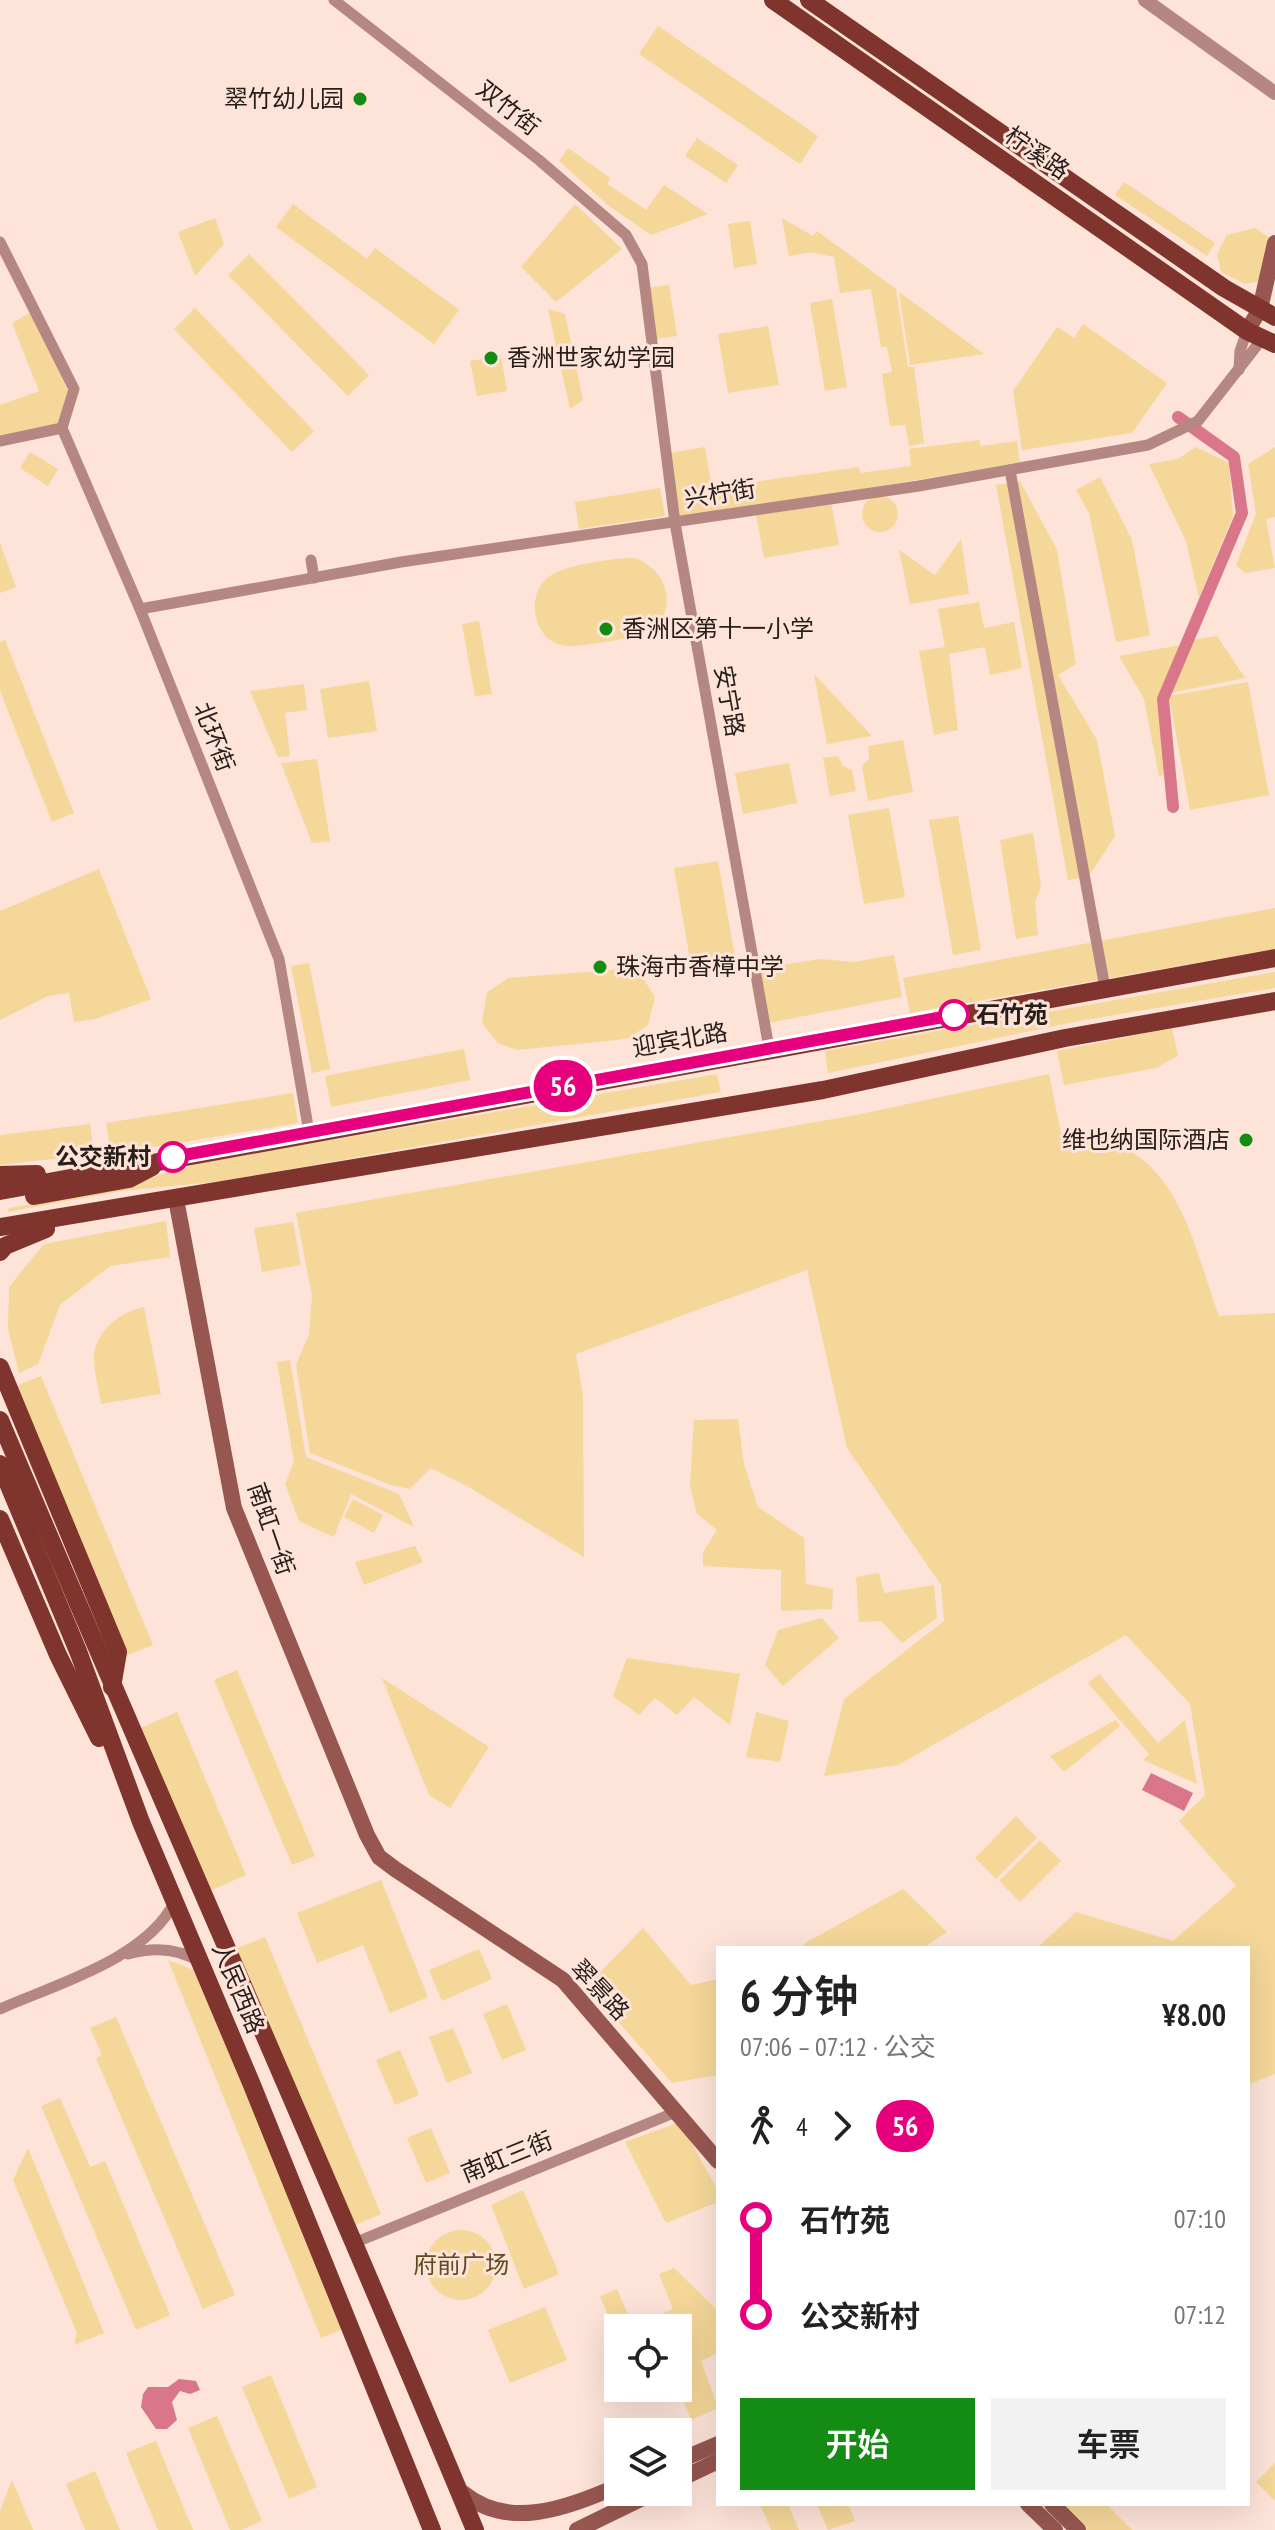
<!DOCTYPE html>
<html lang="zh">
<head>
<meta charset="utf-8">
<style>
	:root { --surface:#fff; --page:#f2f2f2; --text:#222; --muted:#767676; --accent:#148b12 }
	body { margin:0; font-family:"PT Sans Narrow","Noto Sans SC",sans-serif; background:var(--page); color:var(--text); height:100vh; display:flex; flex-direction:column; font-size:30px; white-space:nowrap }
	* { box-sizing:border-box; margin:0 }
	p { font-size:26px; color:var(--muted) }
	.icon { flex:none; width:44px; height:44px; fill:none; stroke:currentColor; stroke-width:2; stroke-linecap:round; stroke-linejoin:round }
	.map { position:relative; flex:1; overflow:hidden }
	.drawer { position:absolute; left:716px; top:1946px; width:534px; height:560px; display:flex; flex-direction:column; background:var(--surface); border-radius:0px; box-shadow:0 8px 32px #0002 }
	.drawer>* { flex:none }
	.badge { padding:0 16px; border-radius:26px; font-size:28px; line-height:52px }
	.tools { position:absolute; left:604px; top:2314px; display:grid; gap:16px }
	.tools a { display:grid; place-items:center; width:88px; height:88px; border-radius:0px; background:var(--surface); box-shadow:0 8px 32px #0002; font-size:40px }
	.map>.badge { position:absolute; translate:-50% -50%; box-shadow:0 0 0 4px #fff }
	.legs { display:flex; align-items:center; gap:12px; height:88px; padding:0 24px; font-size:26px }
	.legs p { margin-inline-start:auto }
	.head { display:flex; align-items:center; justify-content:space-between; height:136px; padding:0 24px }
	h1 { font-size:44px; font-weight:600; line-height:60px }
	.primary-button { display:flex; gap:16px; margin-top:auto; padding:16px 24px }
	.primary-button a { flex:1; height:92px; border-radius:0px; background:var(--accent); color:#fff; font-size:32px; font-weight:600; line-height:92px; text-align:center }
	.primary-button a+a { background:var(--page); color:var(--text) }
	ul { padding:0 24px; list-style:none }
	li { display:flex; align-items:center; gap:28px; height:96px; font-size:30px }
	li i { display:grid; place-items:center; width:12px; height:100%; margin:0 10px; background:currentColor }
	li i::after { content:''; width:20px; height:20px; margin:-10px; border:6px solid; border-radius:50%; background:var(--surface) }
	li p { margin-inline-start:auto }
	li:first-child i { background:linear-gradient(#0000 50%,currentColor 0) }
	li:last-child i { background:linear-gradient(currentColor 50%,#0000 0) }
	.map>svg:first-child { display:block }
</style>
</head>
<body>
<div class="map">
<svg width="1275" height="2530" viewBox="0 0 1275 2530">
	<rect width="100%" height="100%" fill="#fde3d8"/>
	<g fill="#f5d799">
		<polygon points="658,26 818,136 800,164 639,54"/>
		<polygon points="697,138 738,165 726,183 685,156"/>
		<polygon points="568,148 610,178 607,184 646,210 664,185 708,214 651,235 609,206 559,161"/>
		<polygon points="1124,182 1215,243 1207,256 1115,195"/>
		<polygon points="293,204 367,259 375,248 459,310 434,344 276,227"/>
		<polygon points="575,204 622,249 556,302 521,267"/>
		<polygon points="215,218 224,244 195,276 178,232"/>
		<polygon points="782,218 813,236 817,231 896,289 908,367 914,367 924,443 909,446 905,425 890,426 882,374 892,372 887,347 881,347 871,289 840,293 834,257 811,252 789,256"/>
		<polygon points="750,221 757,264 734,268 728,224"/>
		<polygon points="1255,228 1271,239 1262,281 1245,284 1221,272 1217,254 1227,235"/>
		<polygon points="249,254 369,375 348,396 228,275"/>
		<polygon points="669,285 677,336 655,339 648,288"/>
		<polygon points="899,292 984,354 910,365"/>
		<polygon points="832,299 847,387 825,391 810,303"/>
		<polygon points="195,308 314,431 292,452 174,329"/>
		<polygon points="548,309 565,314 583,400 570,409"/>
		<polygon points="31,312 68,391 58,424 0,436 0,405 39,391 12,323"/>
		<polygon points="1083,324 1167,383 1132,433 1022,450 1013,391 1057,327 1074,338"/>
		<polygon points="768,326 779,385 728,393 718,334"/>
		<polygon points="501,356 507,391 477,396 470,361"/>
		<polygon points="979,440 981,446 1017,441 1020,463 678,519 669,453 705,447 712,488 859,467 860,473 911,466 909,449"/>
		<polygon points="1196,447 1229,463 1233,516 1199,598 1186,541 1149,464 1178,459"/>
		<polygon points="1275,447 1275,517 1266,519 1275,568 1245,573 1236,565 1256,514 1248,464"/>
		<polygon points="30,452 58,469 48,486 20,468"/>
		<polygon points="1100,477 1132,540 1150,635 1116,642 1089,513 1076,490"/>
		<polygon points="1020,481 1057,550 1076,664 1058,675 1097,740 1115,836 1089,876 1068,880 996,485"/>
		<polygon points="660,488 665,516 579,529 575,502"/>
		<circle cx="880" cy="514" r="18"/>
		<polygon points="831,501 839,545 764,558 756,515"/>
		<polygon points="961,539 969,594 910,604 899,550 935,575"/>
		<polygon points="0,543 16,587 0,593"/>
		<path d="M633,558C664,566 681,607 652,629C639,638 585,646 568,646C534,645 523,594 550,576C565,565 614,558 633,558Z"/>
		<polygon points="979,602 984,628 1014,622 1022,668 990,675 985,647 949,654 958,730 934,735 919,651 945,647 938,609"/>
		<polygon points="479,621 492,694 475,696 462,624"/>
		<polygon points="1217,636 1245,678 1170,693 1191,640"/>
		<polygon points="5,640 74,813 52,822 0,691 0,642"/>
		<polygon points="1181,645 1158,697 1165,775 1159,776 1144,699 1119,656"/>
		<polygon points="814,674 872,736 827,744"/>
		<polygon points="369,681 377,731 328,738 320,689"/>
		<polygon points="1248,682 1269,795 1190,810 1169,696"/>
		<polygon points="304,684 307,710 285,713 290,756 278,757 250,691"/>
		<polygon points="903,740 913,792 868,801 862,766 869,759 868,746"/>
		<polygon points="838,756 843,766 852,770 856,791 830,796 823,758"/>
		<polygon points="317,759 330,841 312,843 281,763"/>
		<polygon points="789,763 797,803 743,814 735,773"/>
		<polygon points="889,808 905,897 864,904 848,815"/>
		<polygon points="958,816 981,950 953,955 929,820"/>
		<polygon points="1033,833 1041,886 1035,903 1038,935 1016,939 1000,840"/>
		<polygon points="718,861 735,957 691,965 674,868"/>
		<polygon points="99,869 151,999 95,1019 74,1022 69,993 48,996 0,1020 0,911"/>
		<polygon points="1275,908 1275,949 910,1013 903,978"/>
		<polygon points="894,955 902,997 768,1023 758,969 820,959 854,962"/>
		<polygon points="309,963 330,1069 312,1073 291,966"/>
		<polygon points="623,969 642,977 655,997 648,1025 629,1038 617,1040 517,1050 498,1043 482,1023 487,992 509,978"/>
		<polygon points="1275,972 1275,988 1079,1021 828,1073 825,1051"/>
		<polygon points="1172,1028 1178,1056 1156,1068 1064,1085 1057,1051"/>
		<polygon points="464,1049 470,1080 331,1107 325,1076"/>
		<polygon points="717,1074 721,1092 223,1181 121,1191 7,1212 9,1208 119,1187 203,1162"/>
		<path d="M1049,1074L1061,1133C1084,1136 1112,1140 1133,1153C1185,1185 1199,1263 1219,1316L1275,1313V2074L1249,2084L1248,1948H1037L1076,1912L1173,1941L1236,1886L1179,1821L1205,1795L1190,1704L1126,1635L898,1765L824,1776L844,1699L944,1621L941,1585L847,1448L807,1270L576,1354L583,1396L584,1557L467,1486L431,1468L410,1489L391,1485L310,1453L296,1365L309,1334L312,1296L296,1213L856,1115Z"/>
		<polygon points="293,1093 298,1123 111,1154 106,1123"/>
		<polygon points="90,1124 94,1154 0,1165 0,1135"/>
		<polygon points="166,1221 170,1257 110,1266 60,1305 38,1364 19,1373 8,1329 9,1287 44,1244"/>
		<polygon points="293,1222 301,1265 262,1272 254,1228"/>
		<path d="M144,1307L161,1394L101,1404C99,1389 94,1373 94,1358C94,1332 121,1311 144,1307Z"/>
		<polygon points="290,1360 306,1457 399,1494 414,1527 351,1494 334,1537 299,1521 285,1484 294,1462 277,1362"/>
		<polygon points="41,1376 153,1645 126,1656 13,1387"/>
		<polygon points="738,1419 744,1464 758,1507 804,1538 806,1584 833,1589 832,1609 781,1611 781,1570 703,1566 703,1552 717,1530 697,1514 690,1486 694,1420"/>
		<polygon points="353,1499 383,1515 374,1533 344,1517"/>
		<polygon points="415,1546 423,1562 364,1585 355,1562"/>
		<polygon points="879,1573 884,1593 934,1585 937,1618 902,1643 881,1621 859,1622 856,1577"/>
		<polygon points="822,1618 839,1638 783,1686 765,1665 778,1630"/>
		<polygon points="627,1658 740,1674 730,1725 694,1697 677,1715 655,1698 639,1715 613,1696"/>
		<polygon points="237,1670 315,1856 292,1865 214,1680"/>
		<polygon points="1099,1674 1158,1743 1185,1720 1197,1784 1143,1760 1149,1754 1088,1683"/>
		<polygon points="382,1678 489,1747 450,1808 429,1795"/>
		<polygon points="177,1712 246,1875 207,1892 138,1729"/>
		<polygon points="756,1712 789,1721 780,1762 746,1757"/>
		<polygon points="1116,1720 1120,1726 1064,1772 1050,1756"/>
		<polygon points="1016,1816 1037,1838 996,1879 975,1858"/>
		<polygon points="1040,1840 1061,1861 1020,1902 999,1881"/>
		<polygon points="381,1880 428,1997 390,2013 363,1945 317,1963 297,1913"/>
		<polygon points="903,1889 947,1932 923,1948 804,1948 805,1943"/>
		<polygon points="643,1928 691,1985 718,1979 718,2075 672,2083 587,1986"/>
		<polygon points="265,1937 381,2214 350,2227 233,1950"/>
		<polygon points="479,1949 492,1979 442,2001 429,1970"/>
		<polygon points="168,1960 199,1972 346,2328 321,2338"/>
		<polygon points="507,2004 526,2050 502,2060 483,2014"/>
		<polygon points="116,2017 235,2295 203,2309 96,2058 102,2055 90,2028"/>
		<polygon points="453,2028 472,2073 447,2083 429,2037"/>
		<polygon points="400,2050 419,2095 395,2105 376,2060"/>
		<polygon points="60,2098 90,2167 105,2161 170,2315 136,2330 41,2106"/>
		<polygon points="680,2122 718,2191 718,2202 666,2223 625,2142"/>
		<polygon points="431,2128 450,2173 426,2183 407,2138"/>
		<polygon points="28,2148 104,2333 74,2345 77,2333 13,2180"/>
		<polygon points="523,2190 559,2274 524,2289 491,2205"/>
		<circle cx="461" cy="2265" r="35"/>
		<polygon points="674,2268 718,2311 718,2353 701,2361 718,2408 691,2420 678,2388 678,2328 618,2328 618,2340 600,2296 617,2289 633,2326 673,2309 659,2274"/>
		<polygon points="545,2307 567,2360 510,2383 488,2330"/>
		<polygon points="271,2375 317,2487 289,2499 242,2387"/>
		<polygon points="217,2416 262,2521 241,2530 230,2530 188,2428"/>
		<polygon points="156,2441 193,2530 158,2530 126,2453"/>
		<polygon points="1275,2463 1275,2501 1256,2482"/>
		<polygon points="95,2471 120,2530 85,2530 66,2484"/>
		<polygon points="12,2480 33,2530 0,2530 0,2511"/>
		<polygon points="760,2504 788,2504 799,2530 771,2530"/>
		<polygon points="817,2504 848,2504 855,2521 828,2530"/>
		<polygon points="1058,2504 1106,2504 1132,2530 1085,2530"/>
	</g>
	<g fill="#da768a">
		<polygon points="1151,1773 1193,1793 1184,1811 1142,1790"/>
		<polygon points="179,2379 196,2381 200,2390 190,2394 180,2391 172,2402 177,2420 167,2429 156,2429 141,2407 143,2394 148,2387 168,2387"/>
	</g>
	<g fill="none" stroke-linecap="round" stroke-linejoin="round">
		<polyline stroke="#da768a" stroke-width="12" points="1173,807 1163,699 1242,513 1234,457 1178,417"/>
		<g stroke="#b58782" stroke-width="11">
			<polyline points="334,0 539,160 626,235 642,264 675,523 769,1048"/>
			<polyline points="0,242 74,389 62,428"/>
			<polyline points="1239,370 1240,351 1247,331"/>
			<polyline points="0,441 62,428 140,609 279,959 309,1132"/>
			<polyline points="1010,470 1105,988"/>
			<polyline points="311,560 314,578"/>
			<polyline points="140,609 401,562 919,486 1148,445 1198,421 1262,339"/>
			<path d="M128,1954C153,1947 178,1948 200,1962"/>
			<path d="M0,2009C56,1984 147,1959 175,1901"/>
			<polyline points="354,2243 676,2112"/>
		</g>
		<polyline stroke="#b58782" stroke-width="14" points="1145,0 1275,93"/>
		<g stroke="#975750" stroke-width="16">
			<polyline points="1247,331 1260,309 1275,243"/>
			<polyline points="176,1199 234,1508 367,1835 379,1857 395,1869 563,1980 718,2161"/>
			<polyline points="678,2461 718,2444"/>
			<polyline points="678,2480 718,2461"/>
			<path d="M463,2493C508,2530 564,2509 618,2486"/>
			<polyline points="1028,2504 1055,2530"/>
			<polyline points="1052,2504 1078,2530"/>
			<polyline points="577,2530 655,2492"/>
		</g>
		<g stroke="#80342e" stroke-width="18">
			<polyline points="773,0 1247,331 1275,344"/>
			<polyline points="809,0 1224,288 1275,317"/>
			<polyline points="0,1175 37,1174"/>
			<polyline points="0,1191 1275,958"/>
			<polyline points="34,1196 129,1179 152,1167"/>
			<polyline points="0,1227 823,1090 1065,1038 1275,1001"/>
			<polyline points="0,1252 5,1246 46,1229"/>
			<polyline points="0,1367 118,1652 112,1687"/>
			<path d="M0,1420C156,1791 321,2158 475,2530"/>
			<polyline points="0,1464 78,1651 141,1822 252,2085 432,2530"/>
			<polyline points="0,1519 58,1655 99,1738"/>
		</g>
	</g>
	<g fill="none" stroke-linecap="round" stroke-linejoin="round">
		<g stroke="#fff" stroke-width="18">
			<polyline id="line-1" points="173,1157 954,1015"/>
		</g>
		<use href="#line-1" stroke="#e6007e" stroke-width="12"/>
	</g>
	<g fill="#148b12" stroke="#fde3d8" stroke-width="3">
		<circle cx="360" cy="99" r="8"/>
		<circle cx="491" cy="358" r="8"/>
		<circle cx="606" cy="629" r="8"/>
		<circle cx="600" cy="967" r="8"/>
		<circle cx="1246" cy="1140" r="8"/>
	</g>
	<g fill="#fff" stroke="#e6007e" stroke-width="4">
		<circle cx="954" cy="1015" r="14"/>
		<circle cx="173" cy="1157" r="14"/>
	</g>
	<g text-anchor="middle" stroke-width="6" stroke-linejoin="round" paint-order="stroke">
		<g font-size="24" fill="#271e1a" stroke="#fde3d8" text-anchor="start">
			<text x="344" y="107" text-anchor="end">翠竹幼儿园</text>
			<text x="507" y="366">香洲世家幼学园</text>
			<text x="622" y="637">香洲区第十一小学</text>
			<text x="616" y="975">珠海市香樟中学</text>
			<text x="1230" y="1148" text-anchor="end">维也纳国际酒店</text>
		</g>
		<g font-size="24" fill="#271e1a" stroke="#fde3d8">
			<text transform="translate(508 108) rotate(38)" y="8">双竹街</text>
			<text transform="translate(1037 153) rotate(35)" y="8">柠溪路</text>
			<text transform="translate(720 494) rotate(-9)" y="8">兴柠街</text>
			<text transform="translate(729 701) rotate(80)" y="8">安宁路</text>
			<text transform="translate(214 737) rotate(69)" y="8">北环街</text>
			<text transform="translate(680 1040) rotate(-10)" y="8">迎宾北路</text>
			<text transform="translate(271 1529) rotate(71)" y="8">南虹一街</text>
			<text transform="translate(238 1988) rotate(67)" y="8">人民西路</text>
			<text transform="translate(600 1990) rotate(47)" y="8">翠景路</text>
			<text transform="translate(507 2157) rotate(-22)" y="8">南虹三街</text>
		</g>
		<g font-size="24" font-weight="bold" fill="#271e1a" stroke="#fde3d8" text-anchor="start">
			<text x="976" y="1023">石竹苑</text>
			<text x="151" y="1165" text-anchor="end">公交新村</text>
		</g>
		<g font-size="24" fill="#5d4b22" stroke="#fde3d8">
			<text x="461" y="2273">府前广场</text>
		</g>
	</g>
</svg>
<div class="tools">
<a><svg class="icon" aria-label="locate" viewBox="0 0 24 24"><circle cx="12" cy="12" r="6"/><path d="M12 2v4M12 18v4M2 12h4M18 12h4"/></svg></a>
<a><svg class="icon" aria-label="layers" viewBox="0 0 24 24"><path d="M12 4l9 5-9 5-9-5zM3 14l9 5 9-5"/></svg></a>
</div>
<b class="badge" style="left:563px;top:1086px;background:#e6007e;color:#fff">56</b>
<section class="drawer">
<div class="head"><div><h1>6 分钟</h1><p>07:06 – 07:12 · 公交</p></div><b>¥8.00</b></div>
<div class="legs"><svg class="icon" aria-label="walk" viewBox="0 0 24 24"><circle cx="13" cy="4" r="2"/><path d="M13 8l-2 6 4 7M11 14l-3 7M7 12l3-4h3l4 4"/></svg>4<svg class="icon" aria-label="forward" viewBox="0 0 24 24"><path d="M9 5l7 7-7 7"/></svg><b class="badge" style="background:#e6007e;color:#fff">56</b></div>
<ul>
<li><i style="color:#e6007e"></i><b>石竹苑</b><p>07:10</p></li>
<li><i style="color:#e6007e"></i><b>公交新村</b><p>07:12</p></li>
</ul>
<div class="primary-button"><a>开始</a><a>车票</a></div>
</section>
</div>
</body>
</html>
